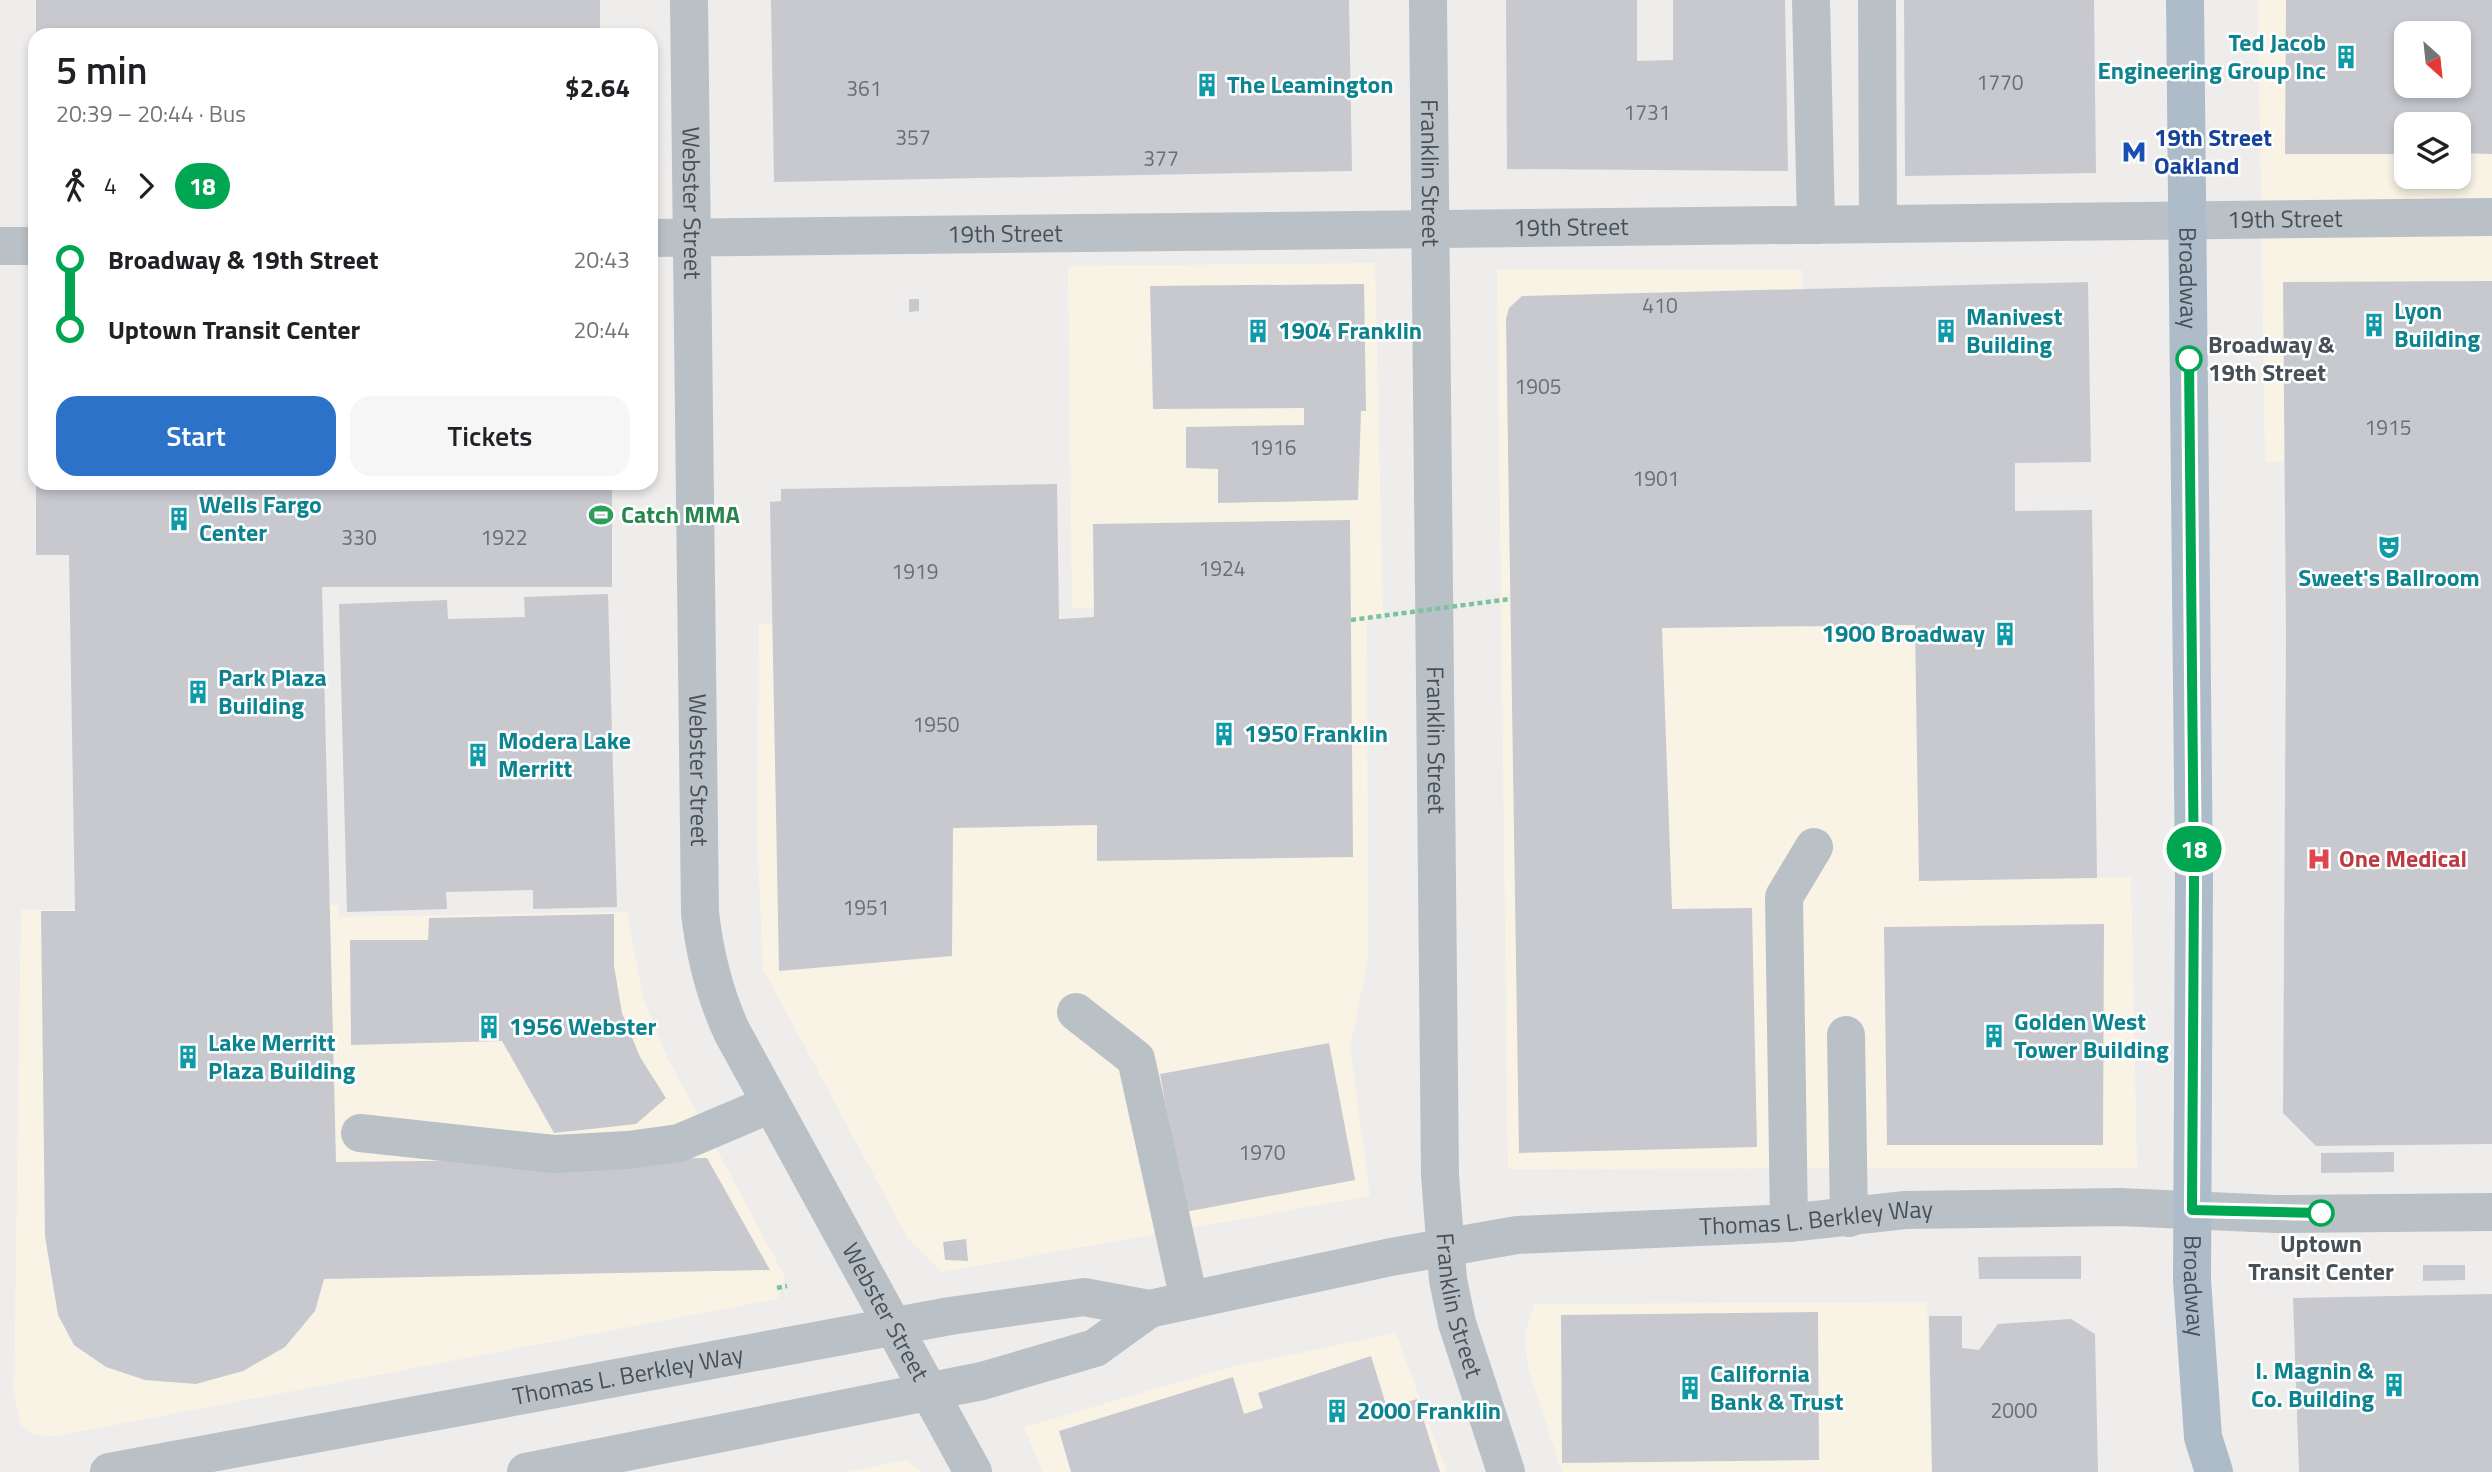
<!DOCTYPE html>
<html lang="en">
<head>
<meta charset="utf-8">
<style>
	:root { --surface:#fff; --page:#f6f6f6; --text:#202124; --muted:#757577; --accent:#2c72c9 }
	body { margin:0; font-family:"Titillium Web",sans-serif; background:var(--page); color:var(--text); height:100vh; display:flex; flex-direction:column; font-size:26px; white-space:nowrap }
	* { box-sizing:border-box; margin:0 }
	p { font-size:23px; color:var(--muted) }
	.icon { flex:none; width:38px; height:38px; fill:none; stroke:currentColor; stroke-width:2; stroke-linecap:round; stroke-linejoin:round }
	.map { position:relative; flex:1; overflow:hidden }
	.drawer { position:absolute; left:28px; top:28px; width:630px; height:462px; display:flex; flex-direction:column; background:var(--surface); border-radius:21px; box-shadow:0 4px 10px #0003 }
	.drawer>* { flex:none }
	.badge { padding:0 14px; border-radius:23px; font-size:24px; line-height:46px }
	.needle { width:46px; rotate:153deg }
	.fabs { position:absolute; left:2394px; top:21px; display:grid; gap:14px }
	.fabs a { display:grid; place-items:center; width:77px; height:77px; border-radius:14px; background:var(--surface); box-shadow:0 4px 10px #0003; font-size:35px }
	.map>.badge { position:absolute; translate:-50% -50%; box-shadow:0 0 0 4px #fff }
	.legs { display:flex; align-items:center; gap:10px; height:77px; padding:0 28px; font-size:23px }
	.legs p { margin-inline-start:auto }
	.summary { display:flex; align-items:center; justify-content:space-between; height:119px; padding:0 28px }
	h1 { font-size:38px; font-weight:600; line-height:52px }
	.cta { display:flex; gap:14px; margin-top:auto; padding:14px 28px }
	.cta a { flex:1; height:80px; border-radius:21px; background:var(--accent); color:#fff; font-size:28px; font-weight:600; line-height:80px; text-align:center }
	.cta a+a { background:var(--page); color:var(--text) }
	ul { padding:0 28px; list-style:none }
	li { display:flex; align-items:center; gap:24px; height:70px; font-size:26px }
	li i { display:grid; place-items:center; width:10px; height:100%; margin:0 9px; background:currentColor }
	li i::after { content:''; width:18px; height:18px; margin:-9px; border:5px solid; border-radius:50%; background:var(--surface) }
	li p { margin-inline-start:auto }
	li:first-child i { background:linear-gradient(#0000 50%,currentColor 0) }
	li:last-child i { background:linear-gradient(currentColor 50%,#0000 0) }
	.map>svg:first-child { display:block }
</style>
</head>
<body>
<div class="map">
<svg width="2492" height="1472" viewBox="0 0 2492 1472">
	<rect width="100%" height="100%" fill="#efecec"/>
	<g fill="#f9f3e6" fill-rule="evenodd">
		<path d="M2258,0H2492V455L2265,462ZM2406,33H2459V86H2406ZM2406,124H2459V177H2406Z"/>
		<polygon points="1375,263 1383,617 1367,618 1368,958 1350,1047 1370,1196 942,1272 907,1237 763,969 757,833 759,624 1253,614 1072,608 1068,266"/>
		<polygon points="1497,269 1802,270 1806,627 1915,625 1919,881 2131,877 2137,1168 1508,1169"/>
		<polygon points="338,905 339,917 627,912 643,998 667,1057 785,1277 777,1299 56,1436 34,1435 22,1426 14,1395 21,910"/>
		<polygon points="1927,1302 1932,1472 1562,1472 1528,1368 1525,1335 1534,1304"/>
		<polygon points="1396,1333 1447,1472 1042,1472 1024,1427 1231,1367"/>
		<polygon points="907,1460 921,1472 845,1472"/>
	</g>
	<g fill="#c7c9cf" fill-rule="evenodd">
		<rect x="36" y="0" width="564" height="35"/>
		<polygon points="771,0 1349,0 1352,171 774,182"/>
		<polygon points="1506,0 1637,0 1637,61 1673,60 1673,0 1785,0 1788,171 1507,169"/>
		<polygon points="1904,0 2094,0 2096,173 1905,176"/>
		<path d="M2286,0H2492V154L2459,153V124H2406V154H2285ZM2406,33H2459V86H2406Z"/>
		<polygon points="2492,281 2492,1144 2316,1146 2283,1113 2286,635 2283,282"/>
		<polygon points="2088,282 2091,462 2015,463 2015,511 2092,510 2097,878 1919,881 1915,625 1662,628 1672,909 1752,908 1757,1147 1519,1153 1506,319 1509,308 1522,296"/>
		<polygon points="1364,284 1366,411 1361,411 1358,500 1218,503 1218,469 1186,468 1186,427 1304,425 1304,408 1153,409 1150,286"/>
		<polygon points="909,299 919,299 919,311 909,312"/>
		<polygon points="36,483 396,483 395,489 500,488 499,483 612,483 612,587 322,587 336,1162 707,1158 770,1270 324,1279 315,1311 285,1347 243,1371 196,1384 145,1380 106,1367 74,1345 58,1315 45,1236 41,911 75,911 69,555 36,555"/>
		<polygon points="1057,484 1059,619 1094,617 1093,524 1350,520 1353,857 1097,861 1097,825 953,828 952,956 779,971 770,502 781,501 781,489"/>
		<polygon points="608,594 617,907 533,909 533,890 446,892 447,909 347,912 339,604 447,600 448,619 525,617 524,597"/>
		<polygon points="614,914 614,966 622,1013 640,1057 666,1098 636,1124 554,1133 502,1041 351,1045 350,940 428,940 429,918"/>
		<polygon points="2104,924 2103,1145 1887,1145 1884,927"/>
		<polygon points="1329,1043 1355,1180 1185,1212 1160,1074"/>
		<polygon points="2394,1152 2394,1172 2321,1173 2321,1153"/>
		<polygon points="966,1239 968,1261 945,1260 943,1242"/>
		<polygon points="2081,1256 2081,1279 1979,1279 1978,1257"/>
		<polygon points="2423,1265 2465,1265 2465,1280 2423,1281"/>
		<polygon points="2492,1294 2492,1472 2299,1472 2293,1298"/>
		<polygon points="1818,1312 1819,1460 1562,1463 1561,1315"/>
		<polygon points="1929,1316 1962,1316 1962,1348 1979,1350 1998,1324 2071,1319 2095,1334 2098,1472 1932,1472"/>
		<polygon points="1371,1356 1387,1408 1417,1399 1440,1472 1071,1472 1059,1431 1233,1377 1244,1414 1263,1408 1258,1393"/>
	</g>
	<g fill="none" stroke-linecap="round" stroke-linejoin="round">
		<polyline stroke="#7ac39e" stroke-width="4.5" stroke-dasharray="5 3.5" stroke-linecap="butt" points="777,1288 787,1286"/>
		<g stroke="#b9c1c7" stroke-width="38">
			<path id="s1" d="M689,0L700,913C705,956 714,993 732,1032L973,1472"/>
			<path id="s2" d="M1428,0L1440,1175L1448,1280L1457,1323L1506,1472"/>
			<polyline points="1811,0 1816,225"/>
			<polyline points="1877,0 1878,224"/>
			<path id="s3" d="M651,238L2492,217"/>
			<polyline points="0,246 35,246"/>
			<polyline points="1076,1012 1136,1059 1189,1300"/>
			<polyline points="1846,1035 1849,1218"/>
			<polyline points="360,1133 554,1154 628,1150 679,1143 771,1104"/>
			<polyline points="1789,1223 1784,897 1814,847"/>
			<path id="s4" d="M109,1472L950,1316L1084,1297L1149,1309L1391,1257L1517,1235L1789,1223L1905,1210L2120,1207L2276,1214L2492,1212"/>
			<polyline points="526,1472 982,1381 1095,1348 1149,1309"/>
		</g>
		<path stroke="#aebcc9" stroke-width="38" id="s5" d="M2185,0L2194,882L2192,1280L2203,1437L2214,1472"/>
		<polyline stroke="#7ac39e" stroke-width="4.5" stroke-dasharray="5 3.5" stroke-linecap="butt" points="1351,620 1510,599"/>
	</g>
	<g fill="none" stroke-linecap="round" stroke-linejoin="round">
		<g stroke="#fff" stroke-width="16">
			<polyline id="line-1" points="2189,359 2194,883 2192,1210 2321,1213"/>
		</g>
		<use href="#line-1" stroke="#00a651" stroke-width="10"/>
	</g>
	<defs>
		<g id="building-bare" transform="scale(1.89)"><path d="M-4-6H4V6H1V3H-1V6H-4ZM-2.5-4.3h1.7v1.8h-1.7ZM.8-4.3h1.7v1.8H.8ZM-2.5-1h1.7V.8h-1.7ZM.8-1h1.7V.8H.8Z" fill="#0f9aa8" stroke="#fff" stroke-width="2.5" paint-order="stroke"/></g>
		<g id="metro-bare" transform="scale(1.89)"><path d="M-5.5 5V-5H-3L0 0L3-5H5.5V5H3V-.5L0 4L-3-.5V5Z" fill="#1a4fb4" stroke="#fff" stroke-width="2.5" paint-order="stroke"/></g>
		<g id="stadium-bare" transform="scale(1.89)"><path d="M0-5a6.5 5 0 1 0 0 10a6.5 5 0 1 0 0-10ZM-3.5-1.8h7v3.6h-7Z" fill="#2e9e5b" stroke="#fff" stroke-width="2.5" paint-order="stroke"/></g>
		<g id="theatre-bare" transform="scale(1.89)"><path d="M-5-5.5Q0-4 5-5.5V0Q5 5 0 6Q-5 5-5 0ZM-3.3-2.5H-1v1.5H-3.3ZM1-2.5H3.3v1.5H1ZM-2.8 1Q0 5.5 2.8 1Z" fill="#0f9aa8" stroke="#fff" stroke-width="2.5" paint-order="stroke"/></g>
		<g id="hospital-bare" transform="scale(1.89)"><path d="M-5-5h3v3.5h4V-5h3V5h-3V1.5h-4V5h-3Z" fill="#e0444e" stroke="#fff" stroke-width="2.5" paint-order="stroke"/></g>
	</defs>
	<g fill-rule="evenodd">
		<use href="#building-bare" x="2346" y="57"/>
		<use href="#building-bare" x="1207" y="85"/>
		<use href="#metro-bare" x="2134" y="152"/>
		<use href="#building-bare" x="2374" y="325"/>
		<use href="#building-bare" x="1258" y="331"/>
		<use href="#building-bare" x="1946" y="331"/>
		<use href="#stadium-bare" x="601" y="515"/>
		<use href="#building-bare" x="179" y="519"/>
		<use href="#theatre-bare" x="2389" y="547"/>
		<use href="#building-bare" x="2005" y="634"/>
		<use href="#building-bare" x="198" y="692"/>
		<use href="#building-bare" x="1224" y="734"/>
		<use href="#building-bare" x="478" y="755"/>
		<use href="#hospital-bare" x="2319" y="859"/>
		<use href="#building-bare" x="489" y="1027"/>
		<use href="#building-bare" x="1994" y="1036"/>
		<use href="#building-bare" x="188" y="1057"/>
		<use href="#building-bare" x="2394" y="1385"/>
		<use href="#building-bare" x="1690" y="1388"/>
		<use href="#building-bare" x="1337" y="1411"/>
	</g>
	<g fill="#fff" stroke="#00a651" stroke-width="3.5">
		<circle cx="2189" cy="359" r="12"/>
		<circle cx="2321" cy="1213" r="12"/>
	</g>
	<g text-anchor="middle" stroke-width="5" stroke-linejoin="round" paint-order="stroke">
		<g font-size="21" fill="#676e75">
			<text x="2000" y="90">1770</text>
			<text x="864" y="96">361</text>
			<text x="1647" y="120">1731</text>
			<text x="913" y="145">357</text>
			<text x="1161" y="166">377</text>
			<text x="1660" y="313">410</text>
			<text x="1538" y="394">1905</text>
			<text x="2388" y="435">1915</text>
			<text x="1273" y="455">1916</text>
			<text x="1656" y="486">1901</text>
			<text x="359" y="545">330</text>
			<text x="504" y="545">1922</text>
			<text x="1222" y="576">1924</text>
			<text x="915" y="579">1919</text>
			<text x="936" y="732">1950</text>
			<text x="866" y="915">1951</text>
			<text x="1262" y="1160">1970</text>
			<text x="2014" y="1418">2000</text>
		</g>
		<g font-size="24" font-weight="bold" fill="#0d838f" stroke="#fff" text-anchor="start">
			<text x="2326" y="51" text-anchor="end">Ted Jacob<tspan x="2326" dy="28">Engineering Group Inc</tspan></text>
			<text x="1227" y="93">The Leamington</text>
			<text x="2394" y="319">Lyon<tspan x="2394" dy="28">Building</tspan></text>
			<text x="1966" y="325">Manivest<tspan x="1966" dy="28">Building</tspan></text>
			<text x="1278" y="339">1904 Franklin</text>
			<text x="199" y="513">Wells Fargo<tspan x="199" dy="28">Center</tspan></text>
			<text x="2389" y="586" text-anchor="middle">Sweet's Ballroom</text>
			<text x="1985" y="642" text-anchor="end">1900 Broadway</text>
			<text x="218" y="686">Park Plaza<tspan x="218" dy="28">Building</tspan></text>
			<text x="1244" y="742">1950 Franklin</text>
			<text x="498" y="749">Modera Lake<tspan x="498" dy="28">Merritt</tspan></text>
			<text x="2014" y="1030">Golden West<tspan x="2014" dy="28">Tower Building</tspan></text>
			<text x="509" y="1035">1956 Webster</text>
			<text x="208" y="1051">Lake Merritt<tspan x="208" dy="28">Plaza Building</tspan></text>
			<text x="2374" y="1379" text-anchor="end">I. Magnin &amp;<tspan x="2374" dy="28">Co. Building</tspan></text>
			<text x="1710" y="1382">California<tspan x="1710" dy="28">Bank &amp; Trust</tspan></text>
			<text x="1357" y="1419">2000 Franklin</text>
		</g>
		<g font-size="24" font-weight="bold" fill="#164399" stroke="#fff" text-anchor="start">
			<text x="2154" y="146">19th Street<tspan x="2154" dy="28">Oakland</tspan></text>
		</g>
		<g font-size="24" fill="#475057" stroke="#fff">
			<text dy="8" stroke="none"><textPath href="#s2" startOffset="173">Franklin Street</textPath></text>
			<text dy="8" stroke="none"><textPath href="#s1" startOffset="203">Webster Street</textPath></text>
			<text dy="8" stroke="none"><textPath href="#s3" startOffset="1634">19th Street</textPath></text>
			<text dy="8" stroke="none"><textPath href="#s3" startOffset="920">19th Street</textPath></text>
			<text dy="8" stroke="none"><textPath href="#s3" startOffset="354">19th Street</textPath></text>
			<text dy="8" stroke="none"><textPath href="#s5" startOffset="278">Broadway</textPath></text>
			<text dy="8" stroke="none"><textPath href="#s2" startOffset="740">Franklin Street</textPath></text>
			<text dy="8" stroke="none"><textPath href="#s1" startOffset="770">Webster Street</textPath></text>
			<text dy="8" stroke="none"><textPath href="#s4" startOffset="1732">Thomas L. Berkley Way</textPath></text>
			<text dy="8" stroke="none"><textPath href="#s5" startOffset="1286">Broadway</textPath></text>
			<text dy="8" stroke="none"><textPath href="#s2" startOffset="1307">Franklin Street</textPath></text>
			<text dy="8" stroke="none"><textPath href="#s1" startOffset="1356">Webster Street</textPath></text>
			<text dy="8" stroke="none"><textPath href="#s4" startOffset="528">Thomas L. Berkley Way</textPath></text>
		</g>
		<g font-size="24" font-weight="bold" fill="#475057" stroke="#fff" text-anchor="start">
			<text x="2208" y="353">Broadway &amp;<tspan x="2208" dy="28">19th Street</tspan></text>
			<text x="2321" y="1252" text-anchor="middle">Uptown<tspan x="2321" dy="28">Transit Center</tspan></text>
		</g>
		<g font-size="24" font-weight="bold" fill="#27864d" stroke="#fff" text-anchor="start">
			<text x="621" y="523">Catch MMA</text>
		</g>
		<g font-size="24" font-weight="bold" fill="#be3a42" stroke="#fff" text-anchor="start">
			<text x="2339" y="867">One Medical</text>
		</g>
	</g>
</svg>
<div class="fabs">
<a><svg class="needle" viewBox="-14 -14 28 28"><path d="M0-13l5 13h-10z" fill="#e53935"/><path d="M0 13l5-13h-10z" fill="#757577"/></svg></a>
<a><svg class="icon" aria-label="layers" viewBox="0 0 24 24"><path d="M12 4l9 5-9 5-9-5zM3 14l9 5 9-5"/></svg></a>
</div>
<b class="badge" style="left:2194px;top:849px;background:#00a651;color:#fff">18</b>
<section class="drawer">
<div class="summary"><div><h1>5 min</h1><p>20:39 – 20:44 · Bus</p></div><b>$2.64</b></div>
<div class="legs"><svg class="icon" aria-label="walk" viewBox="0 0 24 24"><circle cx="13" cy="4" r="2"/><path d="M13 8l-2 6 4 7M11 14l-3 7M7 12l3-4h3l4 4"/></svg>4<svg class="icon" aria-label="forward" viewBox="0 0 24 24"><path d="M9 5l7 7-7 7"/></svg><b class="badge" style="background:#00a651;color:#fff">18</b></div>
<ul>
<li><i style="color:#00a651"></i><b>Broadway &amp; 19th Street</b><p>20:43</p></li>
<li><i style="color:#00a651"></i><b>Uptown Transit Center</b><p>20:44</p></li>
</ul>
<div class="cta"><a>Start</a><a>Tickets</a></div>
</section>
</div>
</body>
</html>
